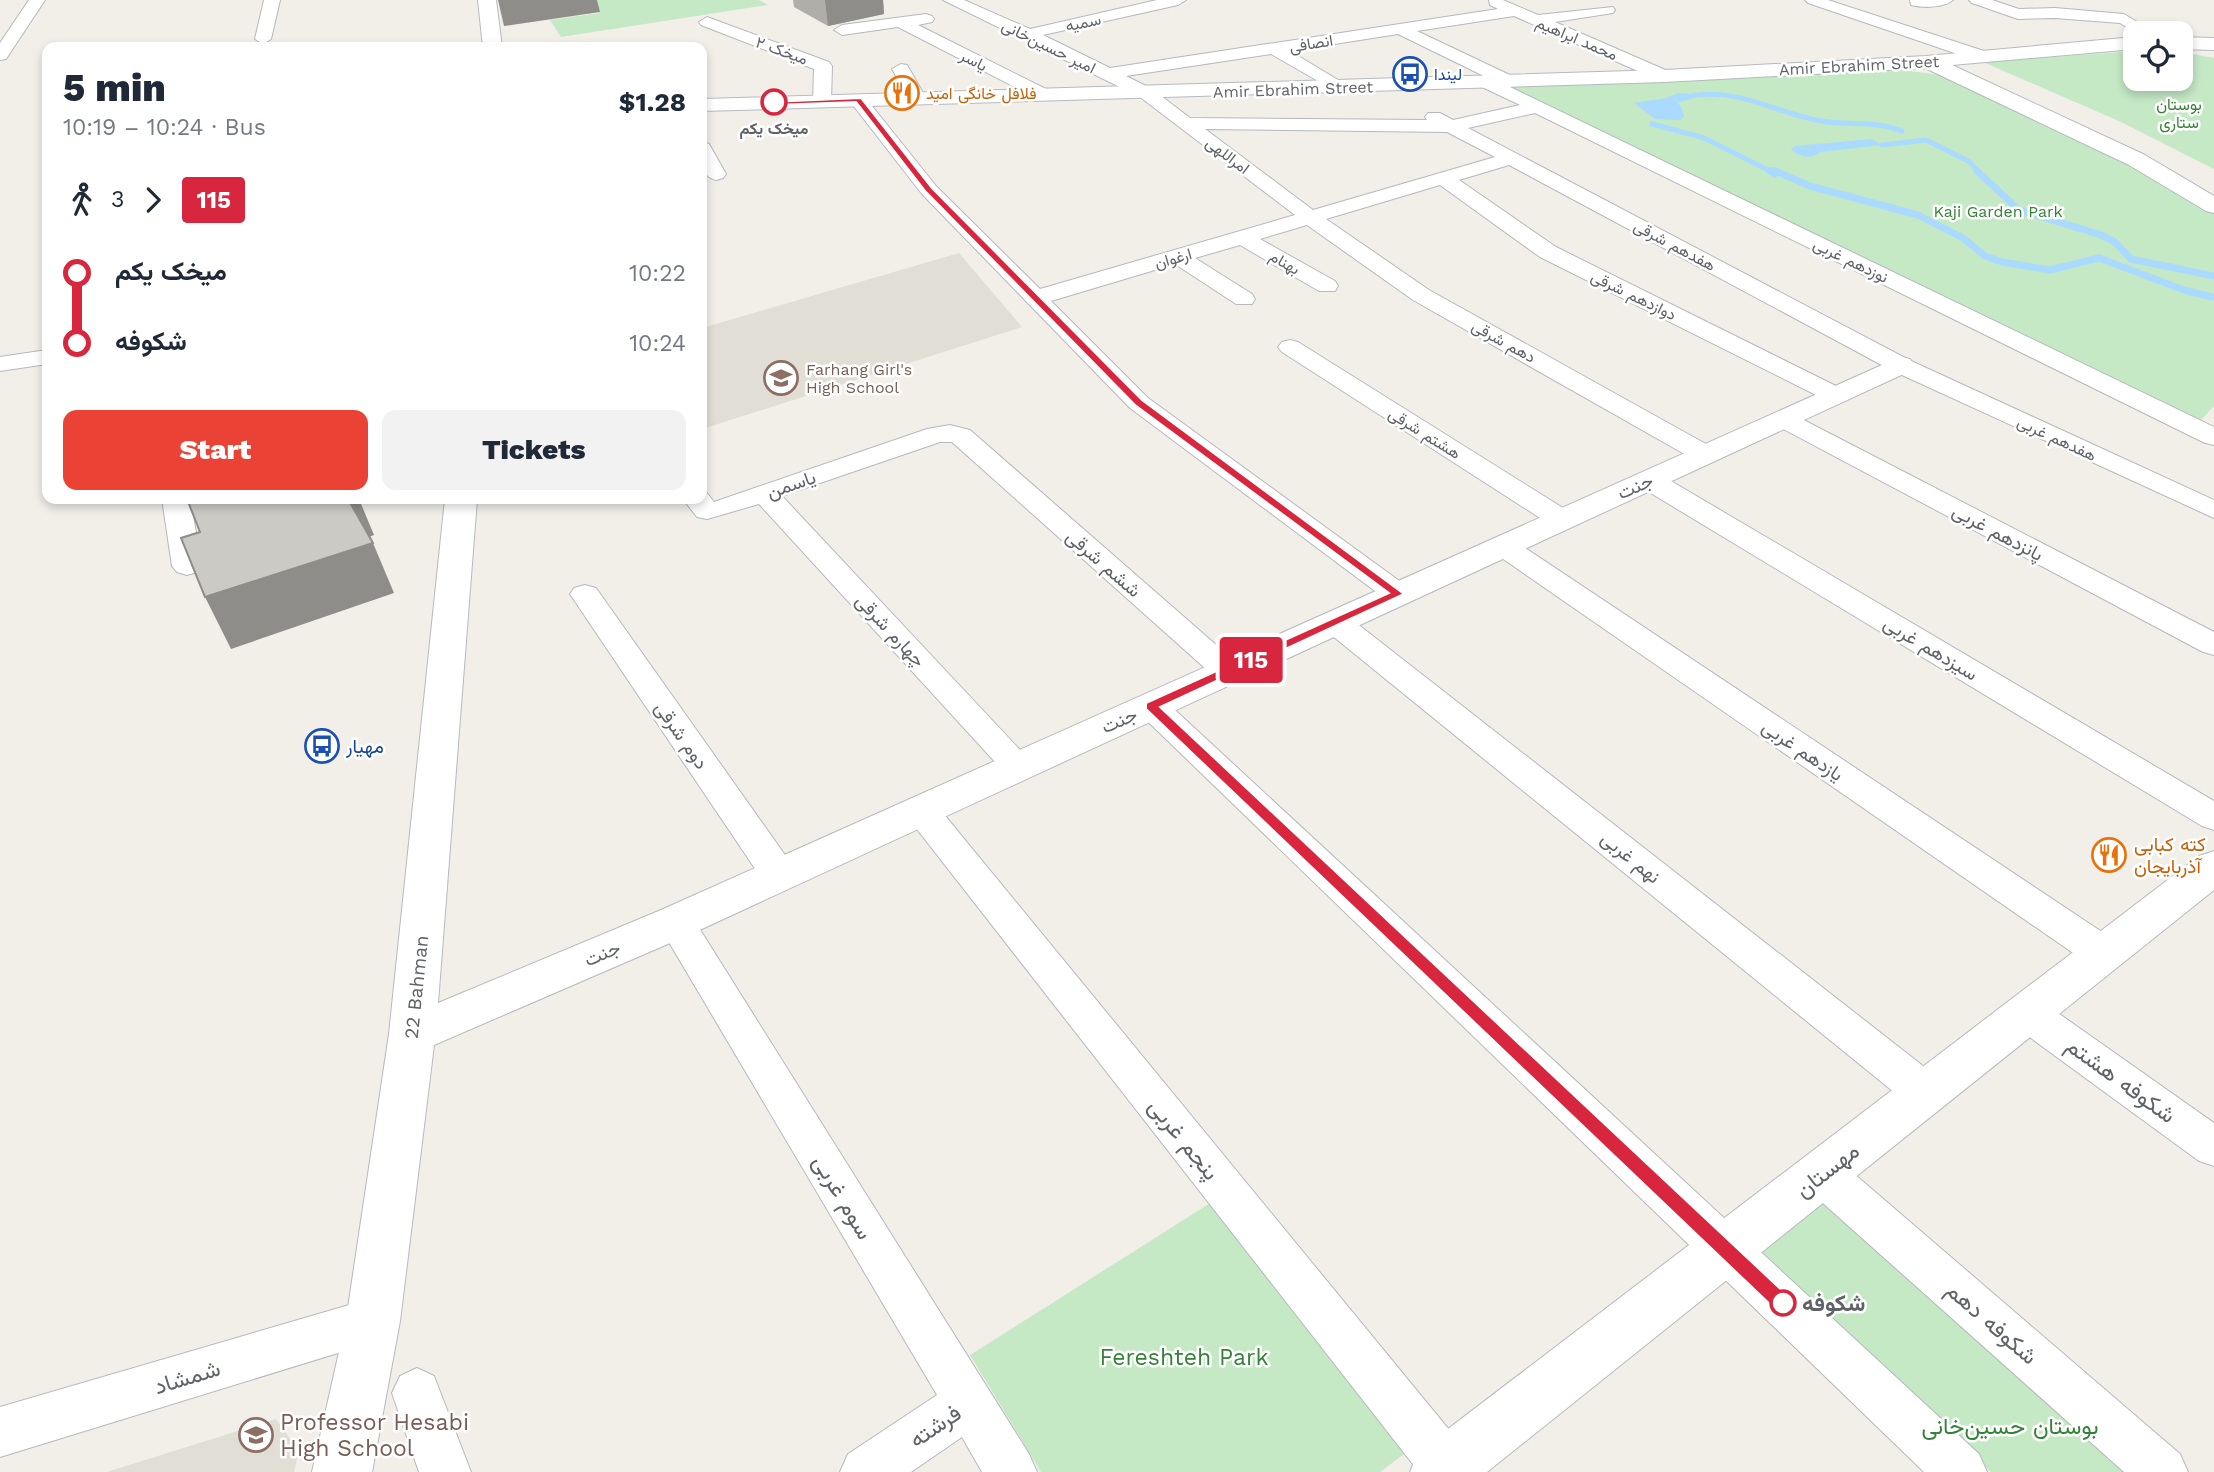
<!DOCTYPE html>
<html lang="en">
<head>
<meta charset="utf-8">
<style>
	:root { --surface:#fff; --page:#f2f2f3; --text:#1f2937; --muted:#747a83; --accent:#ea4335 }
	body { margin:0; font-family:"Work Sans",Vazirmatn,sans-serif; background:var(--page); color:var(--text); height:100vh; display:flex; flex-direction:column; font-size:26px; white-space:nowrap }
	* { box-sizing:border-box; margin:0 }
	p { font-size:23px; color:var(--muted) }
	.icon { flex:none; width:38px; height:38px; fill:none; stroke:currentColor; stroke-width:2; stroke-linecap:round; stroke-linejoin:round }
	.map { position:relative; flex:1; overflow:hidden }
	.details { position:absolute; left:42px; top:42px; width:665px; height:462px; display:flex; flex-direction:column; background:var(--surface); border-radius:14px; box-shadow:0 4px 10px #0003 }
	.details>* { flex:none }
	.badge { padding:0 14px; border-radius:5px; font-size:24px; line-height:46px }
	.buttons { position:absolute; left:2123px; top:21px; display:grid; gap:14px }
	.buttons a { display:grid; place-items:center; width:70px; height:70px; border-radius:14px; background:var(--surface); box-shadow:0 4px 10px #0003; font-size:35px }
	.map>.badge { position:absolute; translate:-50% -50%; box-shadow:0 0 0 4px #fff }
	.legs { display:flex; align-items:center; gap:10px; height:77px; padding:0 21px; font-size:23px }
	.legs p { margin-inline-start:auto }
	.overview { display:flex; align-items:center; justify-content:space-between; height:119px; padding:0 21px }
	h1 { font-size:38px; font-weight:800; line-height:52px }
	.primary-button { display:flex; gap:14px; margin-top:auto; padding:14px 21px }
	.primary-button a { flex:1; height:80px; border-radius:14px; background:var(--accent); color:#fff; font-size:28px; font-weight:800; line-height:80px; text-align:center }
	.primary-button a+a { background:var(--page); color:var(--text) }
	ul { padding:0 21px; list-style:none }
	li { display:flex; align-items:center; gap:24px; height:70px; font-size:26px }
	li i { display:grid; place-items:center; width:10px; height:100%; margin:0 9px; background:currentColor }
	li i::after { content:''; width:18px; height:18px; margin:-9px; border:5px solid; border-radius:50%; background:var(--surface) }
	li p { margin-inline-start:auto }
	li:first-child i { background:linear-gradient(#0000 50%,currentColor 0) }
	li:last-child i { background:linear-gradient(currentColor 50%,#0000 0) }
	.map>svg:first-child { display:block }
</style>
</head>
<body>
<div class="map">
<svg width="2214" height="1472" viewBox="0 0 2214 1472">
	<rect width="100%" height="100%" fill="#f1efe8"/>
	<g fill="#e1ded6">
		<polygon points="959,253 1022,327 702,429 702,328"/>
		<polygon points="276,1419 299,1451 294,1472 107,1472"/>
	</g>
	<g fill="#c5e8c5">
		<polygon points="591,0 759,0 768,5 561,37 550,20 600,13"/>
		<polygon points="2135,51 2135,79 2180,79 2181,52 2214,58 2214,169 2119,121 1983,62"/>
		<polygon points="1900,70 1942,75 2042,119 2172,187 2214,214 2214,406 2199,422 1512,90 1511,86"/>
		<polygon points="1818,1198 2131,1472 1991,1472 1753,1251"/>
		<polygon points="1212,1202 1408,1451 1380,1472 1041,1472 970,1355"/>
	</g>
	<g fill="#aadaff">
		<polygon points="1678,93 1690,94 1674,100 1681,106 1684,116 1681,120 1655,119 1634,103 1667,98"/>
		<path d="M1872,139L1882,145L1820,152C1813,160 1798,157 1791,149L1796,146Z"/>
	</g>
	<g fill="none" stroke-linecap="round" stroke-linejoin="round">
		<g stroke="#aadaff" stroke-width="5">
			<path d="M1699,95C1743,90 1779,114 1821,121C1849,126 1876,120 1902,131"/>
			<polyline points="1678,100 1695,95"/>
			<polyline points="1652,124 1704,138 1774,173"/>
			<polyline points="1882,145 1926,140 1970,162 1979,173"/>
			<polyline points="1771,170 1779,173"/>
		</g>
		<g stroke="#aadaff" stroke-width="7">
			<polyline points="1770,171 1775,174"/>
			<polyline points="1775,171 1810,186 1918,215 1963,238 1985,256 2002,262 2050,270 2099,258 2184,290 2212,297"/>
			<polyline points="1977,171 2019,210 2098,234"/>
			<polyline points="2101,235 2115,242 2131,259 2214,276"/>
		</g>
		<g stroke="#b5b8bc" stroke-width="2">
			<g id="street">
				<polygon points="29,0 45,0 6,59 0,60 0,43"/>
				<polygon points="264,0 280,0 271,39 263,44 255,39"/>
				<path d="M943,0H964L1030,29L1157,0H1186L1178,5L1043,35L1110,68L1498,9L1490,5L1489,0H1503L1538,15L1613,7L1615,10L1613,13L1555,22L1670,72L1673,76L1670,80H1658L1514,16L1417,31L1516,78L1519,82L1510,87L2214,427V445L2205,443L1535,113L1468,128L1909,360L2214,500V518L1891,370L1509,165L1459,180L1556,247L1844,390L1847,395L1844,400L1835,402L1826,400L1540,257L1440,185L1326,219L1429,290L1713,448L1717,454L1713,460L1704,462L1695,460L1413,300L1307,225L1260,239L1335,281L1338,286L1335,291H1319L1240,245L1195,258L1252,294L1255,299L1252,304H1236L1175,264L1051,301L1148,398L1409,588L1413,594L1409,600L1398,603L1387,600L1130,408L922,194L849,100L858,95L864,96L936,186L1040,289L1295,215L1140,97ZM1398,34L1488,78L1479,83L1482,87L1520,105L1453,120L1440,113H1428L1425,117L1427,120L1190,118L1152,89L1126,76L1271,54L1337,92L1343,91L1346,87L1343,83L1290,51ZM1205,129L1447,132L1495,157L1313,210Z"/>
				<polygon points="1805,0 1828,0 1987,52 1989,56 1981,61 1975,60 1808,3"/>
				<path d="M1910,0H1953C1944,8 1922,8 1911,5Z"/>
				<polygon points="1969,0 1992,0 2019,9 2055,8 2124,14 2155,33 2136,33 2120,23 2055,18 2018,19 1972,3"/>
				<polygon points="926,14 932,16 934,19 932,22 918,25 1050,91 1053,95 1044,100 1038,99 898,27 842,35 834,30 842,25"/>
				<polygon points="707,17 829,62 832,66 831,101 828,105 816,105 813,101 814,69 701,25 699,22"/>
				<polygon points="901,64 907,65 926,98 923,102 917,103 911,102 892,69"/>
				<path d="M702,142L709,144L726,174L723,178L716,180C699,176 701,156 702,142Z"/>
				<polygon points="1290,340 1298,342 1571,513 1575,519 1571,525 1561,527 1551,525 1282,352 1278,347 1282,342"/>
				<polygon points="47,350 47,364 0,371 0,357"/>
				<polygon points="1783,411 1792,414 2214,632 2214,655 2203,652 1774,424 1770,419 1774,414"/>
				<polygon points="950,425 970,430 1238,664 1243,671 1238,678 1227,681 1216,678 952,442 940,442 782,496 1035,766 1030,774 1018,778 1006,774 759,504 707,519 697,517 683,499 702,499 702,492 707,493 714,502 927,429"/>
				<polygon points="1649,472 1659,474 2214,801 2214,830 2202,826 1639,486 1635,480 1639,474"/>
				<polygon points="162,499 190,499 202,566 197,572 187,575 177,572 172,566"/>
				<polygon points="1503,537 1513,540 2117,942 2122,953 2117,964 2103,968 2089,964 1493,552 1489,546 1493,540"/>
				<polygon points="585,585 596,588 792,865 797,875 792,885 779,889 766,885 570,594 574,588"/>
				<polygon points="1335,612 1346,615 1941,1080 1947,1093 1941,1106 1926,1111 1911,1106 1324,629 1320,622 1324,615"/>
				<polygon points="1151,695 1162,698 1979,1454 1987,1472 1924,1472 1140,714 1135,706 1140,698"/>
				<polygon points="921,797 933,801 1469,1454 1477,1472 1419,1472 909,819 903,810 909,801"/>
				<polygon points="676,907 689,912 1029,1454 1037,1472 982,1472 962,1437 911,1472 840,1472 848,1454 937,1395 657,922 663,912"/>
				<polygon points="2027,997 2041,1001 2214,1123 2214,1166 2199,1161 2013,1025 2007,1013 2013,1001"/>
				<polygon points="1822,1154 1838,1160 2180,1454 2188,1472 2124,1472 1806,1188 1800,1174 1806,1160"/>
				<polygon points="373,1298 390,1305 397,1321 390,1337 0,1457 0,1407"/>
				<polygon points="417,1368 434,1376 471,1472 419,1472 392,1393 400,1376"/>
			</g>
		</g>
		<g stroke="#b6babf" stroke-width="2">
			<g id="secondary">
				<polygon points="478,0 496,0 502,47 483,47"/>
				<polygon points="2135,37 2135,49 1952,65 2145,155 2214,196 2214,213 2206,211 2129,165 1925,68 1664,82 702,111 702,99 1664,70 1926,56"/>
				<polygon points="2180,37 2214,38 2214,50 2180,49"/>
				<polygon points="1900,357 1910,359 1914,365 1910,371 691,934 434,1045 400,1321 372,1472 312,1472 346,1321 389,1034 445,499 477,499 438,1003 661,910"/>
				<polygon points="2214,851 2214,890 1487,1472 1410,1472 1419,1451 2199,856"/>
			</g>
		</g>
		<use href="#street" fill="#fff" fill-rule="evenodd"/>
		<use href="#secondary" fill="#fff" fill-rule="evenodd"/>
	</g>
	<polygon fill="#afaea9" points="793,0 883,0 884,14 828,26 794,7"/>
	<g fill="#8f8d8a">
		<polygon points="498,0 597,0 600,12 504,26"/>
		<polygon points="825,0 883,0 884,14 828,26"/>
		<polygon points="347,499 359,499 374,535 364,539"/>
		<polygon points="373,543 394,593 231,649 205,597"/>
	</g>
	<polygon fill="#cccac5" stroke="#8f8d8a" stroke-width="2" points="187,499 348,499 373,543 205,597 181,538 200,532"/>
	<polygon fill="#d7263d" stroke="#fff" stroke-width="2" points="861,98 932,188 1142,400 1404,594 1160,707 1789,1297 1792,1303 1789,1310 1783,1313 1776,1310 1146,709 1146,703 1389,593 1135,405 926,192 856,102 774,105 770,102"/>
	<defs>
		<g id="bus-ring" transform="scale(1.75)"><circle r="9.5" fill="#fff" stroke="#1a4fb4" stroke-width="1.5"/><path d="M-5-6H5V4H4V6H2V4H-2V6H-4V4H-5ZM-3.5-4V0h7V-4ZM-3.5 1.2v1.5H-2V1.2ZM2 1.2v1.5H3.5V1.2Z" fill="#1a4fb4"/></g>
		<g id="restaurant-ring" transform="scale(1.75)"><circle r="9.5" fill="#fff" stroke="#e8710a" stroke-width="1.5"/><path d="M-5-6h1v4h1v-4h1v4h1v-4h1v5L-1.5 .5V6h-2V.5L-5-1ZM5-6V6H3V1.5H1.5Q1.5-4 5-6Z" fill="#e8710a"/></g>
		<g id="school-ring" transform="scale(1.75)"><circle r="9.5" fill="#fff" stroke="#8d6e63" stroke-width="1.5"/><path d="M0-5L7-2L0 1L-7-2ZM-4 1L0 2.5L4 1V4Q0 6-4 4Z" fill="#8d6e63"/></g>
	</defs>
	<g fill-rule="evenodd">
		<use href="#bus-ring" x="1410" y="74"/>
		<use href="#restaurant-ring" x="902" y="93"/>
		<use href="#school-ring" x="781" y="378"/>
		<use href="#bus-ring" x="322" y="746"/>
		<use href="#restaurant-ring" x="2109" y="855"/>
		<use href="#school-ring" x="256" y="1435"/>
	</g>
	<g fill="#fff" stroke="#d7263d" stroke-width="3.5">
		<circle cx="774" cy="102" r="12"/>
		<circle cx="1783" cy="1303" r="12"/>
	</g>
	<g text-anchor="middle" stroke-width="5" stroke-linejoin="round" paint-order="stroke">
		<g font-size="16" fill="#5f6368" stroke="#fff">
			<text transform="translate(1083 22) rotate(-12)" y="6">سمیه</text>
			<text transform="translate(1577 38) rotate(23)" y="6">محمد ابراهیم</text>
			<text transform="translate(1311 43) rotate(-9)" y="6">انصافی</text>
			<text transform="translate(1049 46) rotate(26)" y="6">امیر حسین‌خانی</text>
			<text transform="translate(782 50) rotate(20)" y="6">میخک ۲</text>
			<text transform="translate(974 60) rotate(27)" y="6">یاسر</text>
			<text transform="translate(1859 65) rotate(-3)" y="6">Amir Ebrahim Street</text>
			<text transform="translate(1293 89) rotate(-2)" y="6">Amir Ebrahim Street</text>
			<text transform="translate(1228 155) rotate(37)" y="6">امراللهی</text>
			<text transform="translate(1675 245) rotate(28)" y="6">هفدهم شرقی</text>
			<text transform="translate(1173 258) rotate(-16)" y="6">ارغوان</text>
			<text transform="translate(1851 260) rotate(26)" y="6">نوزدهم غربی</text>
			<text transform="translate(1285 262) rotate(30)" y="6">بهنام</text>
			<text transform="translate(1634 295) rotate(26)" y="6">دوازدهم شرقی</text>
			<text transform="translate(1504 341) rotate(29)" y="6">دهم شرقی</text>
			<text transform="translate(1425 433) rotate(32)" y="6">هشتم شرقی</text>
			<text transform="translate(2057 438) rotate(25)" y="6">هفدهم غربی</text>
		</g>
		<g font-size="16" fill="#164399" stroke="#fff" text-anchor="start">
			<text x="1434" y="80">لیندا</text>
		</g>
		<g font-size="16" fill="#c56008" stroke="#fff" text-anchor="start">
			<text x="926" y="99">فلافل خانگی امید</text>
		</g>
		<g font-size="16" fill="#348238" stroke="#fff">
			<text x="2179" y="110">بوستان<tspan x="2179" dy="18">ستاری</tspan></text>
			<text x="1998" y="217">Kaji Garden Park</text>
		</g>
		<g font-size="16" font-weight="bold" fill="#5f6368" stroke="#fff">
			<text x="774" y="134">میخک یکم</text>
		</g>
		<g font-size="16" fill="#785e54" stroke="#fff" text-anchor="start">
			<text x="806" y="375">Farhang Girl's<tspan x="806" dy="18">High School</tspan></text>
		</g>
		<g font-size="19" fill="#5f6368" stroke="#fff">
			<text transform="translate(791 484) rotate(-19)" y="7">یاسمن</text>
			<text transform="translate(1635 486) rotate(-24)" y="7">جنت</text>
			<text transform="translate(1998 532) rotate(28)" y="7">پانزدهم غربی</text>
			<text transform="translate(1104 563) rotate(41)" y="7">ششم شرقی</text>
			<text transform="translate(891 630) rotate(47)" y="7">چهارم شرقی</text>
			<text transform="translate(1931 648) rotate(31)" y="7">سیزدهم غربی</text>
			<text transform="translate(1119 720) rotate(-24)" y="7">جنت</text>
			<text transform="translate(682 735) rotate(55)" y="7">دوم شرقی</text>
			<text transform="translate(1803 750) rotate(34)" y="7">یازدهم غربی</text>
			<text transform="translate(1631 857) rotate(39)" y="7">نهم غربی</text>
			<text transform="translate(602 953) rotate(-23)" y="7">جنت</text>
			<text transform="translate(416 987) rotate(-84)" y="7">22 Bahman</text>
		</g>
		<g font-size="19" fill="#164399" stroke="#fff" text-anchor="start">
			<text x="346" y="753">مهیار</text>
		</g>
		<g font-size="19" fill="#c56008" stroke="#fff" text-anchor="start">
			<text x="2134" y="851">کته کبابی<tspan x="2134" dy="22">آذربایجان</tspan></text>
		</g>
		<g font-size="23" fill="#5f6368" stroke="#fff">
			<text transform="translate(2121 1080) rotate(36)" y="8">شکوفه هشتم</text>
			<text transform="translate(1184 1139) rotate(51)" y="8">پنجم غربی</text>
			<text transform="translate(1827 1170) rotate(-38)" y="8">مهستان</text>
			<text transform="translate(843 1197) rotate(59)" y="8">سوم غربی</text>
			<text transform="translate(1992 1323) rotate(41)" y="8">شکوفه دهم</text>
			<text transform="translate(187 1377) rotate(-17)" y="8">شمشاد</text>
			<text transform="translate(935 1426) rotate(-34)" y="8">فرشته</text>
		</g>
		<g font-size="23" font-weight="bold" fill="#5f6368" stroke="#fff" text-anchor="start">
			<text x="1802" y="1311">شکوفه</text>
		</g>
		<g font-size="23" fill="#348238" stroke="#fff">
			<text x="1184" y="1365">Fereshteh Park</text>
			<text x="2010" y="1434">بوستان حسین‌خانی</text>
		</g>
		<g font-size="23" fill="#785e54" stroke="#fff" text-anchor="start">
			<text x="280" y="1430">Professor Hesabi<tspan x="280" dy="26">High School</tspan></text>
		</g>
	</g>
</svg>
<div class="buttons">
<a><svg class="icon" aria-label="locate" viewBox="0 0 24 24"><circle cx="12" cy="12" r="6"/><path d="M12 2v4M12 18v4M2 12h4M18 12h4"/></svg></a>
</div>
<b class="badge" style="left:1251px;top:660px;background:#d7263d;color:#fff">115</b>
<section class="details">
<div class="overview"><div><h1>5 min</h1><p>10:19 – 10:24 · Bus</p></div><b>$1.28</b></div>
<div class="legs"><svg class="icon" aria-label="walk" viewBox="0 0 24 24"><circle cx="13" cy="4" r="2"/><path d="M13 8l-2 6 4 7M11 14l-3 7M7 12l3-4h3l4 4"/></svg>3<svg class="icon" aria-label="forward" viewBox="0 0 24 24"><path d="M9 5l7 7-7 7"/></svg><b class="badge" style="background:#d7263d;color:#fff">115</b></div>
<ul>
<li><i style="color:#d7263d"></i><b>میخک یکم</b><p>10:22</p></li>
<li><i style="color:#d7263d"></i><b>شکوفه</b><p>10:24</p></li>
</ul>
<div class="primary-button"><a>Start</a><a>Tickets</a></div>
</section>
</div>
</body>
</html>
